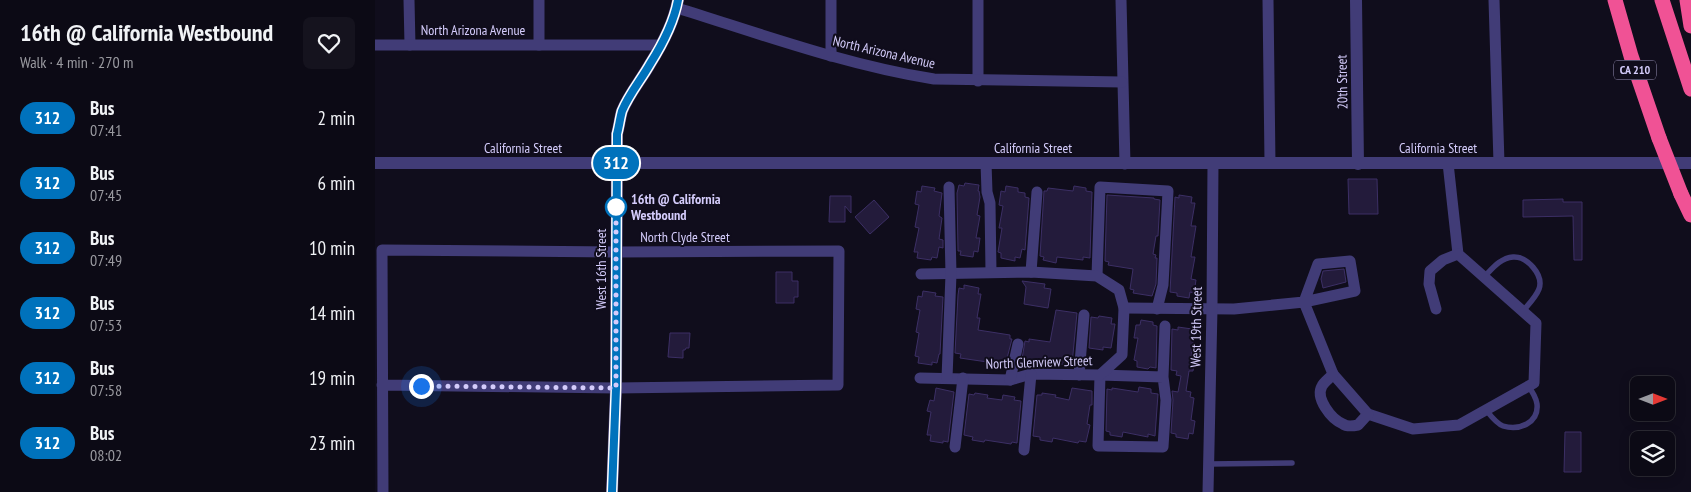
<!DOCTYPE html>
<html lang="en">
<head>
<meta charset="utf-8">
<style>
	:root { --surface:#0c0a15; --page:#15131e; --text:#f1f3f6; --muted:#9a9aa0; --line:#2c2b34 }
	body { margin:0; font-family:"PT Sans Narrow",sans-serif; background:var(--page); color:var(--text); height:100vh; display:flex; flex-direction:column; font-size:19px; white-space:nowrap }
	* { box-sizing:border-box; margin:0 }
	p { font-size:16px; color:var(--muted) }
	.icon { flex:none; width:28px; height:28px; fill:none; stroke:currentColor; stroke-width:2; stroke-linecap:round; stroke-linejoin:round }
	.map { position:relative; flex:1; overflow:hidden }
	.details { display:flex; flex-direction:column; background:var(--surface); width:375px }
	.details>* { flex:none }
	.badge { padding:0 10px; border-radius:16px; font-size:18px; line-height:32px }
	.needle { width:32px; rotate:90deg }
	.controls { position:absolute; left:1255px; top:376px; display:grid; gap:10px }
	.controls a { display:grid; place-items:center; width:45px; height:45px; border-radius:8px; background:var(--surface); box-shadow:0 2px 12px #0003,0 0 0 1px var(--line); font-size:25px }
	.you { position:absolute; width:25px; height:25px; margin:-12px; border:4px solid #fff; border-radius:50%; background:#1a73e8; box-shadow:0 0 0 8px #1a73e833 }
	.map>.badge { position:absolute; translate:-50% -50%; box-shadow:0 0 0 2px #fff }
	.round { display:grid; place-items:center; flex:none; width:52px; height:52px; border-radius:8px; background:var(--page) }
	.summary { display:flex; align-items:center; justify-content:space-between; height:85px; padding:0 20px }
	h1 { font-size:24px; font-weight:700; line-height:38px }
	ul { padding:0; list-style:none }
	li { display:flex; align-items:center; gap:15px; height:65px; padding:0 20px }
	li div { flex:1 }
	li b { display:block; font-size:19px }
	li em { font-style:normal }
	li .badge { min-width:55px; font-weight:700; text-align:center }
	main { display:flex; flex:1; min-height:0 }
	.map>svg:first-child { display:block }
</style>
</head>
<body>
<main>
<section class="details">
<div class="summary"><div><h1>16th @ California Westbound</h1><p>Walk · 4 min · 270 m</p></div><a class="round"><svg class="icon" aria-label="heart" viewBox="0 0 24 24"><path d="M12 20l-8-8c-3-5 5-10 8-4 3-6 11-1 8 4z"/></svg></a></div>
<ul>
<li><span class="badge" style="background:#0072bc;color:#fff">312</span><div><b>Bus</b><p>07:41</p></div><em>2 min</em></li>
<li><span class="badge" style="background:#0072bc;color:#fff">312</span><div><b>Bus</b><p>07:45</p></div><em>6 min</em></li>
<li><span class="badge" style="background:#0072bc;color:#fff">312</span><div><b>Bus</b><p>07:49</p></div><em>10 min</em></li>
<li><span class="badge" style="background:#0072bc;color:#fff">312</span><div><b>Bus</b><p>07:53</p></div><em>14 min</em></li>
<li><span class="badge" style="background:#0072bc;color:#fff">312</span><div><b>Bus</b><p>07:58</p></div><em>19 min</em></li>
<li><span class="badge" style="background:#0072bc;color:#fff">312</span><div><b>Bus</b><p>08:02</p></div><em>23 min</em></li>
</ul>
</section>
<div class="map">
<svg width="1316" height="492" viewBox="0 0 1316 492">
	<rect width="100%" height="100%" fill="#100d1c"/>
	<g fill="#231b3b" stroke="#3c2f65">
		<polygon points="973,179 1002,179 1003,214 974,214"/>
		<polygon points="590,183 604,185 603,191 604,191 605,197 602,215 605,216 601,238 605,238 603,252 599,251 598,257 585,255 586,251 583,251 582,193 584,185 589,186"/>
		<polygon points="547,186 560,188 559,191 567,193 564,216 567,218 564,239 568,240 568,248 564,247 562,258 557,257 556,260 542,258 543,252 539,252 544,228 540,227 544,205 540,204 542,191 546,192"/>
		<polygon points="631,186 643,188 643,192 650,193 650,197 654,198 650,250 647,249 645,258 640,257 640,261 626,258 626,253 623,252 627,228 624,228 628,206 624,205 626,191 630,192"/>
		<polygon points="699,186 711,188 711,191 717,192 715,258 708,257 708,260 682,257 681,263 668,260 669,257 665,256 669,191 672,191 673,188 698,191"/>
		<polygon points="732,195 779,198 779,199 785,200 783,236 781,236 778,254 781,255 780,258 782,258 781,284 777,296 758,293 759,290 755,289 758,269 733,265 734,262 730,261"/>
		<polygon points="804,195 817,197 816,203 820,203 816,226 821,226 816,257 820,257 816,279 821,280 819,293 815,292 814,298 802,296 802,293 795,292 800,197 804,198"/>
		<polygon points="455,196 476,196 476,213 470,206 470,222 454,222"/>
		<polygon points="1188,199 1188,202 1207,202 1207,260 1199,260 1198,216 1148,217 1148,200"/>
		<polygon points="499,200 514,217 495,234 480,217"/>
		<polygon points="969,269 971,282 948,288 946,279 948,271"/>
		<polygon points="401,272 417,272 417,281 423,281 423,297 419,297 419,303 401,303"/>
		<polygon points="647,281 670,284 669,288 676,289 673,308 649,304 651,287"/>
		<polygon points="589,285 604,288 603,294 606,294 602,318 605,318 603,330 635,335 635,339 637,339 631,362 627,361 626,364 585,358 586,354 580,353 583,295 584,288 589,289"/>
		<polygon points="548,291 561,293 560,296 568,297 565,354 564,354 562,363 557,362 557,365 543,363 544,357 540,356 544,333 541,332 545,310 541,309 543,296 547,297"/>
		<polygon points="681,310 702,313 697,364 692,363 692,365 667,361 666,366 654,364 655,360 647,359 650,341 654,342 654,339 675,342"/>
		<polygon points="724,316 737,318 736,324 740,324 736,348 728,347 728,350 714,348 716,317 723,318"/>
		<polygon points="766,320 778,322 778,325 782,326 781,368 775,367 773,369 762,367 762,361 759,360 763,338 759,338 761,325 765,325"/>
		<polygon points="803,327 817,329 816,335 819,335 816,358 820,358 818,371 814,371 811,391 816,392 815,397 819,398 816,420 820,421 818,434 814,433 813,439 801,437 801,434 796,433 798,400 797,391 803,392 806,376 801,375 802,371 796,370 797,329 803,330"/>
		<polygon points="295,333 315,333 314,348 311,348 310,350 308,350 308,358 293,357"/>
		<polygon points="764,387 776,389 776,393 783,394 780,436 773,434 773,437 748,432 747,437 735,435 735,432 731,431 732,389 737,390 737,388 763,392"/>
		<polygon points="561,388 579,392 573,442 568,441 568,443 555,441 556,435 552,435 556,412 552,411 555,400 559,401"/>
		<polygon points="697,388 717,391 717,405 715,405 712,424 715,425 711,442 704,441 703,443 678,438 677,442 665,440 665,437 658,436 662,395 667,395 667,393 681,395 680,397 694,400"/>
		<polygon points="600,393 613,395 612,398 627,400 628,395 640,397 639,400 646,401 642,443 637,442 636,444 610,440 609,442 597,440 598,437 589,435 594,394 599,395"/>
		<polygon points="1190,432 1206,432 1206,472 1189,472"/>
	</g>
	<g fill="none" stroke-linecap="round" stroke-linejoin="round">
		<g stroke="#413c77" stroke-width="5.5">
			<path d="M1109,277C1117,269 1125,258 1138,257C1152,256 1169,275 1164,289C1161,297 1153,305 1148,311"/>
			<path d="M1111,410C1115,415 1122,424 1128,426C1144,431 1164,423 1162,404C1161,398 1157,391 1153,386"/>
			<polyline points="834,464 917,463"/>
		</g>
		<g stroke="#413c77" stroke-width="11">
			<polyline points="34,0 35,45"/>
			<polyline points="164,0 164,45"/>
			<polyline points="456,0 456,56"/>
			<polyline points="603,0 603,81"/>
			<polyline points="746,0 750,164"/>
			<polyline points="893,0 895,163"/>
			<polyline points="1119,0 1124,163"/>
			<path d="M302,8C386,34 471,65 559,79L747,82"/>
			<polyline points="0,45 286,45"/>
			<polyline points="611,163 612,192 615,203 616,272"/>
			<polyline points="656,272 662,192"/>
			<polyline points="722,276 725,187 793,191 788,285 782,309"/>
			<polyline points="749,308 859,309 929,302 980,291 975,261 943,264 929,302 958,374 993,414 1038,429 1084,425 1159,383 1161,323 1083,254 1073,163"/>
			<polyline points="1061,309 1054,284 1055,271 1068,260 1083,254"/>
			<path d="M958,374C955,378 949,382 947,386C940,398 956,419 968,424C972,427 978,426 983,425L993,414"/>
			<polyline points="704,375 709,315"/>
			<polyline points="788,377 725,375 723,446 788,447 791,400 788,377 790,326"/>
			<polyline points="545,378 635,380 656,374 725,375 747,355 749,308 744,290 722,276 656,272 546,274"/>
			<polyline points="572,378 576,274 574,187"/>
			<polyline points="635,380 643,344"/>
			<polyline points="7,385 241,388 463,385 464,251 241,252 7,250 8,492"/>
			<polyline points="580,447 588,378"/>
			<polyline points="649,450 656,374"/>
			<polyline points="833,492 837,309 838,163"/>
		</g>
		<g stroke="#413c77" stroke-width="12">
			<polyline points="981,0 983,164"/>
			<polyline points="0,163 1316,163"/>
			<path d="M237,492L241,388L242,134C244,127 245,118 247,111C254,94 266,80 275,64C287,45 299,22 303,0"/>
		</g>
		<g stroke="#f05295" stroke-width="15">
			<polyline points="1240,0 1256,56 1284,138"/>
			<polyline points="1287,0 1316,89"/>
			<polyline points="1312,0 1316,26"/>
			<polyline points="1306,194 1316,215"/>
		</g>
		<polyline stroke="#f05295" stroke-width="15" points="1284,138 1306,194"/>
	</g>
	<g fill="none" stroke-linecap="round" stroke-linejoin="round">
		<g stroke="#fff" stroke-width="11">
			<path id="line" d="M237,492L241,388L242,134C244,127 245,118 247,111C254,94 266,80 275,64C287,45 299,22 303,0"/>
		</g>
		<use href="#line" stroke="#0072bc" stroke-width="8"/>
		<polyline stroke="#d4ccfb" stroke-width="5" stroke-dasharray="0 9" points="46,386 241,388 241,199 241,207"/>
	</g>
	<circle fill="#fff" stroke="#0072bc" stroke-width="2.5" cx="241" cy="207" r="10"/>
	<g text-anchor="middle" stroke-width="4" stroke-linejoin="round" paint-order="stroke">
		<rect fill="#100d1c" stroke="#9993b8" stroke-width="1" x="1239" y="60.5" width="42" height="19" rx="4"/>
		<g font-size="12" font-weight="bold" fill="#d4ccfb">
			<text x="1260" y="74">CA 210</text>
		</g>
		<g font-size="14" fill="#d4ccfb" stroke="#100d1c">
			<text x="98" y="35">North Arizona Avenue</text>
			<text transform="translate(509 52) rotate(13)" y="5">North Arizona Avenue</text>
			<text transform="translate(967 82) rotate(-91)" y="5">20th Street</text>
			<text x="148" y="153">California Street</text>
			<text x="658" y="153">California Street</text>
			<text x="1063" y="153">California Street</text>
			<text x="310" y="242">North Clyde Street</text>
			<text transform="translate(226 269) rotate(-90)" y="5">West 16th Street</text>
			<text transform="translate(821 327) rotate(-89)" y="5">West 19th Street</text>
			<text transform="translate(664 362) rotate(-2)" y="5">North Glenview Street</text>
		</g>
		<g font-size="14" font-weight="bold" fill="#d4ccfb" stroke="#100d1c" text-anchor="start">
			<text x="256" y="204">16th @ California<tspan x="256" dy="16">Westbound</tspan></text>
		</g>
	</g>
</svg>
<div class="controls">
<a><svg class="needle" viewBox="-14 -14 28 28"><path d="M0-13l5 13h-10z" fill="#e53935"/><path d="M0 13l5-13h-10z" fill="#9a9aa0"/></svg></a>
<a><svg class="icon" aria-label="layers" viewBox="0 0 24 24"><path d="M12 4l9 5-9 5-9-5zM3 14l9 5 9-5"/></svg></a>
</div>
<div class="you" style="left:46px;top:386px"></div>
<b class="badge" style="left:241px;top:163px;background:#0072bc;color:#fff">312</b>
</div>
</main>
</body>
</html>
